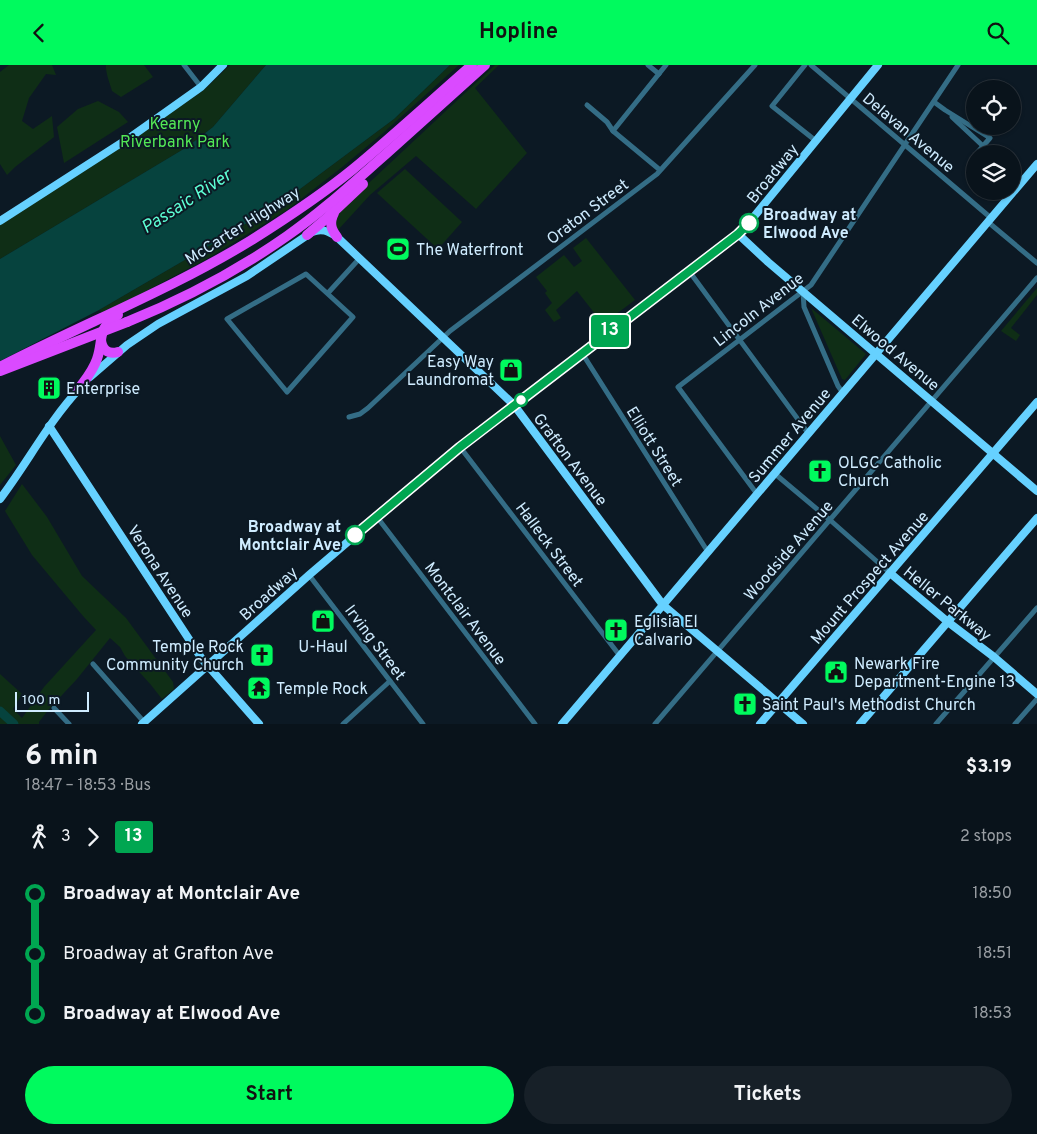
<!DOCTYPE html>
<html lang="en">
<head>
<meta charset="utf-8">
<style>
	:root { --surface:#09131b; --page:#172028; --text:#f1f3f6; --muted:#999ea3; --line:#29323a; --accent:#00fa5e }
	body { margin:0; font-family:Overpass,sans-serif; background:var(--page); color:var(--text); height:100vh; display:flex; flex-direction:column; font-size:19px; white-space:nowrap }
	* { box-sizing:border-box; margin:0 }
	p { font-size:16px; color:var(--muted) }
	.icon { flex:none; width:28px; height:28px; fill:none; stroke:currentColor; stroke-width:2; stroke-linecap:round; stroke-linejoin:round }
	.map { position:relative; height:659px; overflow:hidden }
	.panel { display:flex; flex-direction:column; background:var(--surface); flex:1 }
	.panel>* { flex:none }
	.badge { padding:0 10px; border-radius:4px; font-size:18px; line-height:32px }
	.buttons { position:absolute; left:966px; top:15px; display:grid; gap:10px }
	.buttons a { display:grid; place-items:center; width:55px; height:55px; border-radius:50%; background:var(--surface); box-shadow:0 1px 4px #0004,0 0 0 1px var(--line); font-size:25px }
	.scale { position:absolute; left:15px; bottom:12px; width:74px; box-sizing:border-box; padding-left:5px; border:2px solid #cfecff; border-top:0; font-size:14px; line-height:18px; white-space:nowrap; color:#cfecff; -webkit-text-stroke:4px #0c1924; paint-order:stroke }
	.map>.badge { position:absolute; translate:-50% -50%; box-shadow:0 0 0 2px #fff }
	.legs { display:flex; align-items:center; gap:8px; height:55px; padding:0 25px; font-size:16px }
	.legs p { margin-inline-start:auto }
	.head { display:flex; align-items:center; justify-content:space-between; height:85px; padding:0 25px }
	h1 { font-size:28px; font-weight:700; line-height:38px }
	.primary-button { display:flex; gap:10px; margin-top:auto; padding:10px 25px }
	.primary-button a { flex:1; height:58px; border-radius:30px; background:var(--accent); color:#111; font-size:20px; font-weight:700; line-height:58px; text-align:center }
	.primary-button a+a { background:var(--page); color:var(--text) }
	ul { padding:0 25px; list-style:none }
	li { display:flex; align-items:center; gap:18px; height:60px; font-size:19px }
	li i { display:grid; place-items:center; width:8px; height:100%; margin:0 6px; background:currentColor }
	li i::after { content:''; width:12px; height:12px; margin:-6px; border:4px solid; border-radius:50%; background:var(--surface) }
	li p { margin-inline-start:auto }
	li:first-child i { background:linear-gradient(#0000 50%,currentColor 0) }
	li:last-child i { background:linear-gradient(currentColor 50%,#0000 0) }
	header { display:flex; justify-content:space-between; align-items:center; height:65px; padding:0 25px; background:var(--accent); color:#111; font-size:22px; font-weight:700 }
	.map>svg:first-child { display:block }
</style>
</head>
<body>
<header><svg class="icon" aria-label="back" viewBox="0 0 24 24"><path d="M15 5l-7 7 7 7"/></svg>Hopline<svg class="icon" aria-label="search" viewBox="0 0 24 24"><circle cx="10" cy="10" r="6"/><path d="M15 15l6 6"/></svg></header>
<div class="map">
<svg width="1037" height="659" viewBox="0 0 1037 659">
	<rect width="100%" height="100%" fill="#0c1924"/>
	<g fill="#0f2e16">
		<polygon points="9,0 52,0 56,10 46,9 29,33 22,56 33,64 52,51 54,72 15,102 7,110 0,99 0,7"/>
		<path d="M106,0H144L153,12L121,32L112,26C110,19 105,6 106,0Z"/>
		<polygon points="230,0 266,0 213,62 187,82 0,194 0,160 126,79 204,25"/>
		<polygon points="450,0 459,0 382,69 341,103 287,145 210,192 103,249 99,245 226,171 292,130 394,54"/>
		<polygon points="495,0 499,0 475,23 527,88 476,144 416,91 370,130 338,165 334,161 341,144"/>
		<polygon points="98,36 119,47 128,57 64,98 57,62 78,44"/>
		<polygon points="405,104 462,157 438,184 377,128"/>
		<polygon points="586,173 635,235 603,259 577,226 556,245 561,253 554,257 545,245 552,238 545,228 547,226 536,212 564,190 574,202 582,196 573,183"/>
		<polygon points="1037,223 1037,230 1011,263 1020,270 1016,276 1001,266"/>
		<polygon points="811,243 866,289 845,315 842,314"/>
		<polygon points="0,371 16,400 0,420"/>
		<polygon points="22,419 47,452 82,511 126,553 173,617 174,624 162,634 151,620 125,591 120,582 110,573 77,614 49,644 39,657 39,659 0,659 0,609 22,629 13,644 22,653 44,622 96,565 83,551 32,490 5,446"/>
	</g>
	<polygon fill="#06433e" points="266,0 450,0 394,54 292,130 226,171 99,245 0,296 0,194 187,82 213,62"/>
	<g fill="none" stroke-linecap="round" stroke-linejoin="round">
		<polyline stroke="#06433e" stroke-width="9" points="0,646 14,659"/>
		<g stroke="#346d86" stroke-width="5">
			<polyline points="184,0 201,22"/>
			<polyline points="648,0 659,9"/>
			<polyline points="805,0 772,41 816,76"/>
			<polyline points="811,0 991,153"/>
			<polyline points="934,37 945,45 990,73 977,88"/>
			<polyline points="587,40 607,57 613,66 660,105"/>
			<polyline points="952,52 983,81"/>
			<polyline points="613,66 666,0"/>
			<polyline points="988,157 1037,198"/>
			<polyline points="689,206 808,368"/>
			<polygon points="306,209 353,252 287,327 227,254"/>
			<polyline points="803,227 804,242 838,321 843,328"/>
			<polyline points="328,228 359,194"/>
			<polyline points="582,288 708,487"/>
			<polyline points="349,352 360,349 368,343 450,266 657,109 755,0"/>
			<polyline points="460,382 620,591"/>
			<polyline points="774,408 830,455 890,508"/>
			<polyline points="757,429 678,322 811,220 958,0"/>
			<polyline points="377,452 535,659"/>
			<polyline points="309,510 423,659"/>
			<polyline points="93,599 144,657"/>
			<polyline points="54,643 69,659"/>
			<polyline points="343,659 390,616"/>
			<polyline points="655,659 1037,213"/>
			<polyline points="936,659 1037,543"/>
			<polyline points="1015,659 1037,634"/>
		</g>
		<g stroke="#66d1ff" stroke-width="8">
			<polyline points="0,156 132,71 201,22 223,0"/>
			<polyline points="738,169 768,197 1037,426"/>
			<path d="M90,312L127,280L158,259L247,211L312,167C322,163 328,166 337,172L514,340L663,540L803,659"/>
			<polyline points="49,361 202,594 259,659"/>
			<path d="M0,434C28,397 49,356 80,323"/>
			<polyline points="890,508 948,557 994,592 1037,629"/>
			<polyline points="142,659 309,510 446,393 743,165 878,0"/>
			<polyline points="562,659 1037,99"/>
			<polyline points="760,659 1037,337"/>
			<polyline points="860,659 1037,453"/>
		</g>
		<g stroke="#da4aff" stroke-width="10">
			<path d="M334,148C329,158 331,164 337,172"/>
			<polyline points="307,170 328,152 363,119"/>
			<path d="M127,257C184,234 237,206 287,171C323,146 354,117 386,89C419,59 452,30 485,0"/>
			<path d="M101,273C101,284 108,290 118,287"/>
			<path d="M0,302C83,259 170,225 250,176C285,154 320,131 352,105C393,71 432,35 472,0"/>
			<path d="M78,325C85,315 93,306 97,294C104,274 96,264 118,250"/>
		</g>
		<polyline stroke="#da4aff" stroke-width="10" points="0,306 127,257"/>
	</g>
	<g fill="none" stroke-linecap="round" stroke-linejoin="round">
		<g stroke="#fff" stroke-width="11">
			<polyline id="line-1" points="355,470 460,382 738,169 749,158"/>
		</g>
		<use href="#line-1" stroke="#00a651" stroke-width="8"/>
	</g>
	<defs>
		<g id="stadium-square" transform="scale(1.25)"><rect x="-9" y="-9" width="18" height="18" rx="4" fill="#00fa5e" stroke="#0c1924"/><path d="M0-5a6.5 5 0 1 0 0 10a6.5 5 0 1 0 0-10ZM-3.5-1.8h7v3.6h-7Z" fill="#111"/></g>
		<g id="shop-square" transform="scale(1.25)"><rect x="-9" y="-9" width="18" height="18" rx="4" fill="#00fa5e" stroke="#0c1924"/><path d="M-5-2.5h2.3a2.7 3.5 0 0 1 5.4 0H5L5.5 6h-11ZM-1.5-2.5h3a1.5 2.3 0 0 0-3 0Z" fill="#111"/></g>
		<g id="building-square" transform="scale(1.25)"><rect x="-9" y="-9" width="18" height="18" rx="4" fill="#00fa5e" stroke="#0c1924"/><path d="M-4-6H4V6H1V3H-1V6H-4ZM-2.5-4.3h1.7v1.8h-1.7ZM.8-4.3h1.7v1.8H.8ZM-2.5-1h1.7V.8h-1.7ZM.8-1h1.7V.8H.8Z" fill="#111"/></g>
		<g id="church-square" transform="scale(1.25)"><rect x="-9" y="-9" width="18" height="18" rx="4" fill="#00fa5e" stroke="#0c1924"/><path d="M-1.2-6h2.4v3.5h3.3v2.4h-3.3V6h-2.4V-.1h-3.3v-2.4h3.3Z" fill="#111"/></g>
		<g id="civic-square" transform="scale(1.25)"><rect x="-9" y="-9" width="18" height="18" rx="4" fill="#00fa5e" stroke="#0c1924"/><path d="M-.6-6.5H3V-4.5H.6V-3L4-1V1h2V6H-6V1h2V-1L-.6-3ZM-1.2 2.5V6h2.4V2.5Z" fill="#111"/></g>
		<g id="temple-square" transform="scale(1.25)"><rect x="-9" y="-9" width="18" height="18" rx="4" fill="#00fa5e" stroke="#0c1924"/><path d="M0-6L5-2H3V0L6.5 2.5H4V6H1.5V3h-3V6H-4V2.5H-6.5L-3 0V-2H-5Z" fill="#111"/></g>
	</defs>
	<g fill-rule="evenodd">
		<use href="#stadium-square" x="398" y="184"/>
		<use href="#shop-square" x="511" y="305"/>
		<use href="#building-square" x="49" y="323"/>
		<use href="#church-square" x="820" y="406"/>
		<use href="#shop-square" x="323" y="556"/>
		<use href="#church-square" x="616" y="565"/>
		<use href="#church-square" x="262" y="590"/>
		<use href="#civic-square" x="836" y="607"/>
		<use href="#temple-square" x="259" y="623"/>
		<use href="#church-square" x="745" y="639"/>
	</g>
	<g fill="#fff" stroke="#00a651" stroke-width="2.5">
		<circle cx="749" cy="158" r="9"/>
		<circle cx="521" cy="335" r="6"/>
		<circle cx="355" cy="470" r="9"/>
	</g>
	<g text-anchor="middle" stroke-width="4" stroke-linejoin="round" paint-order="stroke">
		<g font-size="16" fill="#53e856" stroke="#0c1924">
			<text x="175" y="64">Kearny<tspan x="175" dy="18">Riverbank Park</tspan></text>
		</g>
		<g font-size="16" fill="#cfecff" stroke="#0c1924">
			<text transform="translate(909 67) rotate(40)" y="6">Delavan Avenue</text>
			<text transform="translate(772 108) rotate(-51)" y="6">Broadway</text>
			<text transform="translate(587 146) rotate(-37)" y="6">Oraton Street</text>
			<text transform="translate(242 160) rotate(-32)" y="6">McCarter Highway</text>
			<text transform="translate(758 244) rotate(-38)" y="6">Lincoln Avenue</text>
			<text transform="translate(896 287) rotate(40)" y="6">Elwood Avenue</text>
			<text transform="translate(789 370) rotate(-50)" y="6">Summer Avenue</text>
			<text transform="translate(655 381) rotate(58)" y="6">Elliott Street</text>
			<text transform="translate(571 394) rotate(53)" y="6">Grafton Avenue</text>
			<text transform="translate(550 479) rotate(53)" y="6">Halleck Street</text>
			<text transform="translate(788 485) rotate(-49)" y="6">Woodside Avenue</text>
			<text transform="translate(161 506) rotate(57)" y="6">Verona Avenue</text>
			<text transform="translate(869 512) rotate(-49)" y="6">Mount Prospect Avenue</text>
			<text transform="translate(268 528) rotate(-42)" y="6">Broadway</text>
			<text transform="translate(948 538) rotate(39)" y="6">Heller Parkway</text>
			<text transform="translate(466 548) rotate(53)" y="6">Montclair Avenue</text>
			<text transform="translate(376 577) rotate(53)" y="6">Irving Street</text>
		</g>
		<g font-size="16" font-weight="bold" fill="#cfecff" stroke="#0c1924" text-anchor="start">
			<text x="763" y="155">Broadway at<tspan x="763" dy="18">Elwood Ave</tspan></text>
			<text x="341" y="467" text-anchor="end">Broadway at<tspan x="341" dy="18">Montclair Ave</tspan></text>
		</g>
		<g font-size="16" fill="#cfecff" stroke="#0c1924" text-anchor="start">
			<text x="416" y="190">The Waterfront</text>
			<text x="494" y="302" text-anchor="end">Easy Way<tspan x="494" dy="18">Laundromat</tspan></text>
			<text x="66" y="329">Enterprise</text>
			<text x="838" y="403">OLGC Catholic<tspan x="838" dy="18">Church</tspan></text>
			<text x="634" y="562">Eglisia El<tspan x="634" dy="18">Calvario</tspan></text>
			<text x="244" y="587" text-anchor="end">Temple Rock<tspan x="244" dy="18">Community Church</tspan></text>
			<text x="323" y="587" text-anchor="middle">U-Haul</text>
			<text x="854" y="604">Newark Fire<tspan x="854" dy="18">Department-Engine 13</tspan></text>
			<text x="276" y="629">Temple Rock</text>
			<text x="762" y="645">Saint Paul's Methodist Church</text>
		</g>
		<g font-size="18" font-style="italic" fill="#5dffd5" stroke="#0c1924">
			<text transform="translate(186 136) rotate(-33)" y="6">Passaic River</text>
		</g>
	</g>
</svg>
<div class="buttons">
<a><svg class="icon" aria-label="locate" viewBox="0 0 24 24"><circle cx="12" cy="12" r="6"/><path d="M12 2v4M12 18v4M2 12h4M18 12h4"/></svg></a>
<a><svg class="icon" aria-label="layers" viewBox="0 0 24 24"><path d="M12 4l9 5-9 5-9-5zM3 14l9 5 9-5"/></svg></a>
</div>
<div class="scale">100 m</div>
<b class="badge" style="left:610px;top:266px;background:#00a651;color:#fff">13</b>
</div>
<section class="panel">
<div class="head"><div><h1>6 min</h1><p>18:47 – 18:53 · Bus</p></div><b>$3.19</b></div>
<div class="legs"><svg class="icon" aria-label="walk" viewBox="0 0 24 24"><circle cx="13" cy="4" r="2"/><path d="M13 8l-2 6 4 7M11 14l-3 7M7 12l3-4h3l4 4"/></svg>3<svg class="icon" aria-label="forward" viewBox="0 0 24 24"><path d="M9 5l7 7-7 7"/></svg><b class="badge" style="background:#00a651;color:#fff">13</b><p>2 stops</p></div>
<ul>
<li><i style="color:#00a651"></i><b>Broadway at Montclair Ave</b><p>18:50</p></li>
<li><i style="color:#00a651"></i><span>Broadway at Grafton Ave</span><p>18:51</p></li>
<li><i style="color:#00a651"></i><b>Broadway at Elwood Ave</b><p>18:53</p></li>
</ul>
<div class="primary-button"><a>Start</a><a>Tickets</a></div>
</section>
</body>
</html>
